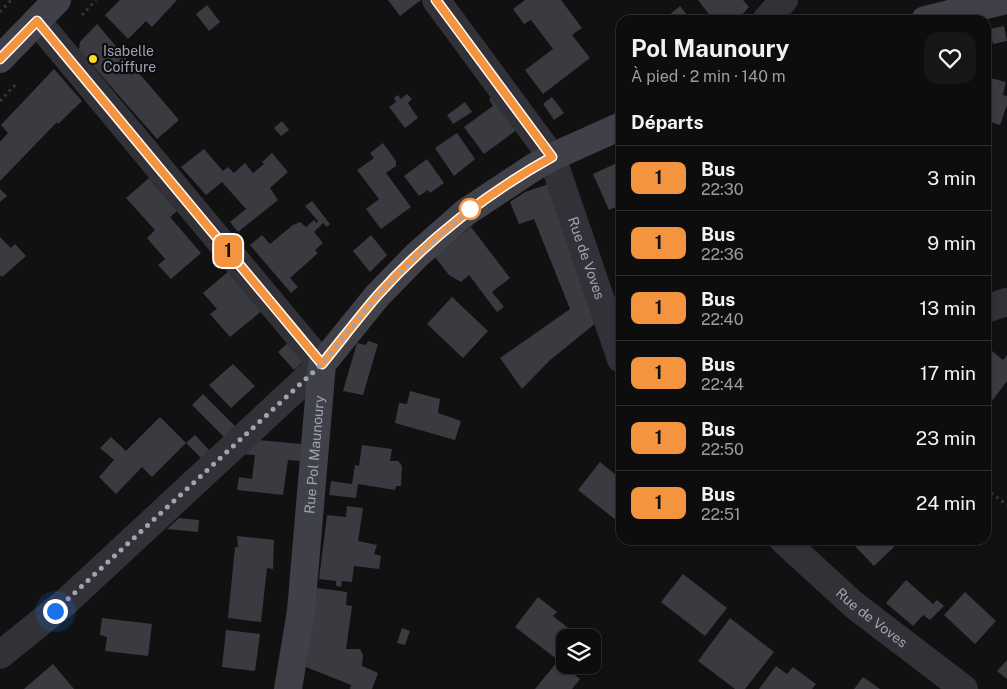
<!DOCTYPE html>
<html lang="fr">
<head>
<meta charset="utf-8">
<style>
	:root { --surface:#0d0d0e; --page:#161617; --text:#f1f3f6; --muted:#9a9c9e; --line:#2d2d2e }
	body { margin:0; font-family:"Public Sans",sans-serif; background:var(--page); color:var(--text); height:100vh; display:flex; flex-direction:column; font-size:19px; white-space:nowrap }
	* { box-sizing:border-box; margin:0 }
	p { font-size:16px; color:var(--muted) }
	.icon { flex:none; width:28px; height:28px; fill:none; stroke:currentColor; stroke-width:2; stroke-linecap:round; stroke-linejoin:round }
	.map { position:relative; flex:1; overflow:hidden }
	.sheet { position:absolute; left:616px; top:15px; width:375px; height:530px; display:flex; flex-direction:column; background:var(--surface); border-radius:15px; box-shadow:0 1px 4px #0004,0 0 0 1px var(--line) }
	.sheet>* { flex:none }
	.badge { padding:0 10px; border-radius:8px; font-size:18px; line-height:32px }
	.buttons { position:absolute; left:556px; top:629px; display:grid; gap:10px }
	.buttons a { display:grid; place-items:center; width:45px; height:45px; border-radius:10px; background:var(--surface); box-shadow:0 1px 4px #0004,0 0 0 1px var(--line); font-size:25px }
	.you { position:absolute; width:25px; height:25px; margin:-12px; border:4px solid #fff; border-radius:50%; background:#1a73e8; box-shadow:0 0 0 8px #1a73e833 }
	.map>.badge { position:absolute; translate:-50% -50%; box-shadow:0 0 0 2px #fff }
	h2 { padding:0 15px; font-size:19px; line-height:45px }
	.round { display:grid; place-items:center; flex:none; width:52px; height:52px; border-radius:15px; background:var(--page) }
	.overview { display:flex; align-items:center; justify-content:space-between; height:85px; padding:0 15px }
	h1 { font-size:24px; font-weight:700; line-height:38px }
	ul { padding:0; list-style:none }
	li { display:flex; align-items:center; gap:15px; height:65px; padding:0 15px; border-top:1px solid var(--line) }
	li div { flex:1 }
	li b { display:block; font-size:19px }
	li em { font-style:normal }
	li .badge { min-width:55px; font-weight:700; text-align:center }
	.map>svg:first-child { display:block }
</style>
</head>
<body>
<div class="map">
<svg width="1007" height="689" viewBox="0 0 1007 689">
	<rect width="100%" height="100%" fill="#111112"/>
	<g fill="#3a3b41">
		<polygon points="120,0 177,0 152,27 146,21 128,39 105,15"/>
		<polygon points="388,0 421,0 400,16"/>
		<polygon points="525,0 561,0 582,28 572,35 590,58 543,94 525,70 553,49 531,20 524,24 513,9"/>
		<polygon points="698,0 743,0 749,7 737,20 710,20 712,18"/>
		<polygon points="207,5 220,22 209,31 196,14"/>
		<polygon points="680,6 691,20 663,20"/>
		<polygon points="97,24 179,120 157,139 79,50 80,42"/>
		<polygon points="1004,26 1007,41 993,44 989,29"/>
		<polygon points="54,69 82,101 58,124 57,122 0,181 0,142 8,133 1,125"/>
		<polygon points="986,77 1006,82 1003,95 1007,96 1007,105 1000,125 991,122 986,124"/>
		<polygon points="407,94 412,99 408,103 418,118 405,128 389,107 396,102 394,98 398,95 401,99"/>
		<polygon points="493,96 518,129 484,154 464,127 493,106 489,99"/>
		<polygon points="552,97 564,113 554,120 543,104"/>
		<polygon points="465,102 472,112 453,124 447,115"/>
		<polygon points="282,121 289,130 281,136 274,128"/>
		<polygon points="457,133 475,159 454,176 435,148"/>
		<polygon points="383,143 396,161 396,166 386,173 411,207 381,229 366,209 379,199 357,170 374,158 370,153"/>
		<polygon points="204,149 223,171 228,167 234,173 245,163 253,173 264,164 262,162 272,153 288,172 270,188 278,200 238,232 230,222 246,209 222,182 206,195 181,167"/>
		<polygon points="427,159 444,183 430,193 428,190 419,196 404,176"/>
		<polygon points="621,161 621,205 609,210 593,174"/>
		<polygon points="149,178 177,211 170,217 201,253 171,279 158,265 165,259 147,238 155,230 126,198"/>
		<polygon points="549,184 597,322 549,361 522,389 500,358 570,309 534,219 519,224 510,202 525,192"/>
		<polygon points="0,189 7,196 0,202"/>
		<polygon points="312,201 330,224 327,227 323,223 314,232 323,243 315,250 318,253 290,278 298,287 291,293 250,245 262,235 270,244 294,224 294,225 300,222 306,227 314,220 317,223 318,221 305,206"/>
		<polygon points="471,227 510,278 492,292 504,307 497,312 469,275 461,282 449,275 435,257"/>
		<polygon points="371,235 387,255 370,272 353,251"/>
		<polygon points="0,237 11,248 15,244 26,256 2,277 0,275"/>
		<polygon points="229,271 263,310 230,337 210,314 217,309 203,293"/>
		<polygon points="452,297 488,331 463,358 427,324"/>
		<polygon points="290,341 303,362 294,370 278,352"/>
		<polygon points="368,341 378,344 363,395 343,391 357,343 366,345"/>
		<polygon points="986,346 1003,360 1007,355 1007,381 989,405 986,403"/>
		<polygon points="233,364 255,386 231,408 209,385"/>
		<polygon points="410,391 440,399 438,413 461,421 455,440 395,423 399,403 407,404"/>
		<polygon points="203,394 235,426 224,437 192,405"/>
		<polygon points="160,417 186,443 152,477 142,467 116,494 99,477 114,460 100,448 111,437 126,451"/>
		<polygon points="195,435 210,451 201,458 186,443"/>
		<polygon points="258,440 302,444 300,461 288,460 283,495 237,490 239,477 252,479 255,455 242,454"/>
		<polygon points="362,445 392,449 390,461 398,461 402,466 401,486 396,486 395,490 358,484 356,498 329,495 331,481 352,484 355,465 359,466"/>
		<polygon points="600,462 621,479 621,514 616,520 578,490"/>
		<polygon points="347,506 363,508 358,541 377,545 374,554 381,556 379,569 354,566 352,582 342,581 341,587 336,586 336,581 319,579 327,515 346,517"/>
		<polygon points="179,518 199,520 198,532 167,529"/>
		<polygon points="237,536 274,540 273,569 267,568 261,622 228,618 235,547 238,547"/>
		<polygon points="852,540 891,540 896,545 874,566 851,542"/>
		<polygon points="683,574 727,608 705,636 661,602"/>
		<polygon points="906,580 933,604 937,600 944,606 930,620 923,615 913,626 886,603"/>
		<polygon points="317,588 347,592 346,605 352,606 346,649 360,649 363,655 362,666 378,673 372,689 350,689 351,685 306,667"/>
		<polygon points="965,592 996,621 975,644 944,615"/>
		<polygon points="538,597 557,612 553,616 577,635 575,638 565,638 565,650 558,660 515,627"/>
		<polygon points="102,618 152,624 148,656 105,651 107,637 100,635"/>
		<polygon points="730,618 774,652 745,689 735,689 698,661"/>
		<polygon points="402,628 410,631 405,645 397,643"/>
		<polygon points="226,630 260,634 255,671 222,667"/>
		<polygon points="1007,660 1007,679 997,671"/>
		<polygon points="557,662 580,679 572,689 535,689"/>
		<polygon points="53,664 74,689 24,689"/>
		<polygon points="776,666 787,674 793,667 816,684 812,689 759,689"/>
		<polygon points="863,677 880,689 854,689"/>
	</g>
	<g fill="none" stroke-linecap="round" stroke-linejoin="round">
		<g stroke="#37383f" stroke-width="3" stroke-dasharray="2.5 4" stroke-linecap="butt">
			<polyline points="0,12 11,0"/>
			<polyline points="82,15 96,0"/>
			<polyline points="0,101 17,83"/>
			<polyline points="986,489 1007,505"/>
		</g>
		<g stroke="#323138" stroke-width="28">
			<path id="s1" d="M436,0L552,157L621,359"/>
			<polyline points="766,20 784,0"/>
			<polyline points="986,309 1006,302 1007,303"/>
			<path id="s2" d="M783,540L854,605L964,689"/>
			<polyline points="0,655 68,600 322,364 37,21"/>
		</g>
		<g stroke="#3f4048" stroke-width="28">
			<polyline points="925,20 1006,0"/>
			<polyline points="0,59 57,0"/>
			<path id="s3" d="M288,689L301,611L322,364L377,296L417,255L466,212L534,167L552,157L621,126"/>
		</g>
	</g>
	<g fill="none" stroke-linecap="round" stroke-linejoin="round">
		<g stroke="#fff" stroke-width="11">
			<path id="line" d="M0,59L37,21L322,364C340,342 358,318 377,296C427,240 487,193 552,157L436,0"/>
		</g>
		<use href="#line" stroke="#f4943f" stroke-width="8"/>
		<polyline stroke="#a1a3b5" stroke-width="5" stroke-dasharray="0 9" points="55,611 322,364 377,296 417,256 470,209"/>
	</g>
	<circle fill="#ffdb1c" stroke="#0c0c0d" stroke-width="2" cx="93" cy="59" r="5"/>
	<circle fill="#fff" stroke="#f4943f" stroke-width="2.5" cx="470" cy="209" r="10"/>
	<g text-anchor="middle" stroke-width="4.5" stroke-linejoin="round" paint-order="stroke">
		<g font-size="14" fill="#a1a3b5" stroke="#0c0c0d" text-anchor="start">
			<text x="103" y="56">Isabelle<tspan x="103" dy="16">Coiffure</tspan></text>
		</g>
		<g font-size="14" fill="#a1a3b5" stroke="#0c0c0d">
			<text dy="5" stroke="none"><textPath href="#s1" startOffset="302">Rue de Voves</textPath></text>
			<text dy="5" stroke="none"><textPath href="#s3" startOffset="236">Rue Pol Maunoury</textPath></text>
			<text dy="5" stroke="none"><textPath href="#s2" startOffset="118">Rue de Voves</textPath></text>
		</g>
	</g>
</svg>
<div class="buttons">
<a><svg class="icon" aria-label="layers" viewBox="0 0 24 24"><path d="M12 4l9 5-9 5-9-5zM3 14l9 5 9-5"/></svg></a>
</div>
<div class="you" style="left:55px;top:611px"></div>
<b class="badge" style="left:228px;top:251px;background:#f4943f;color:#111">1</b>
<section class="sheet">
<div class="overview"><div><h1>Pol Maunoury</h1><p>À pied · 2 min · 140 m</p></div><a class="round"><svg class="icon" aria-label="heart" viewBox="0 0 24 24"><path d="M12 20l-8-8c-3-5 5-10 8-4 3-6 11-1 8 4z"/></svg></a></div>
<h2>Départs</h2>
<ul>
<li><span class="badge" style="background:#f4943f;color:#111">1</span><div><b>Bus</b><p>22:30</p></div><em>3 min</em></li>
<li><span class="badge" style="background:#f4943f;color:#111">1</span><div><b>Bus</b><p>22:36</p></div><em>9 min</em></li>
<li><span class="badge" style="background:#f4943f;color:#111">1</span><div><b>Bus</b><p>22:40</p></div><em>13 min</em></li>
<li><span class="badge" style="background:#f4943f;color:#111">1</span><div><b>Bus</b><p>22:44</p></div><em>17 min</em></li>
<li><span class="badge" style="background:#f4943f;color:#111">1</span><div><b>Bus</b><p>22:50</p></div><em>23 min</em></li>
<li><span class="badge" style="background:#f4943f;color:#111">1</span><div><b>Bus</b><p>22:51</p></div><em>24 min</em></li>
</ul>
</section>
</div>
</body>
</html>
